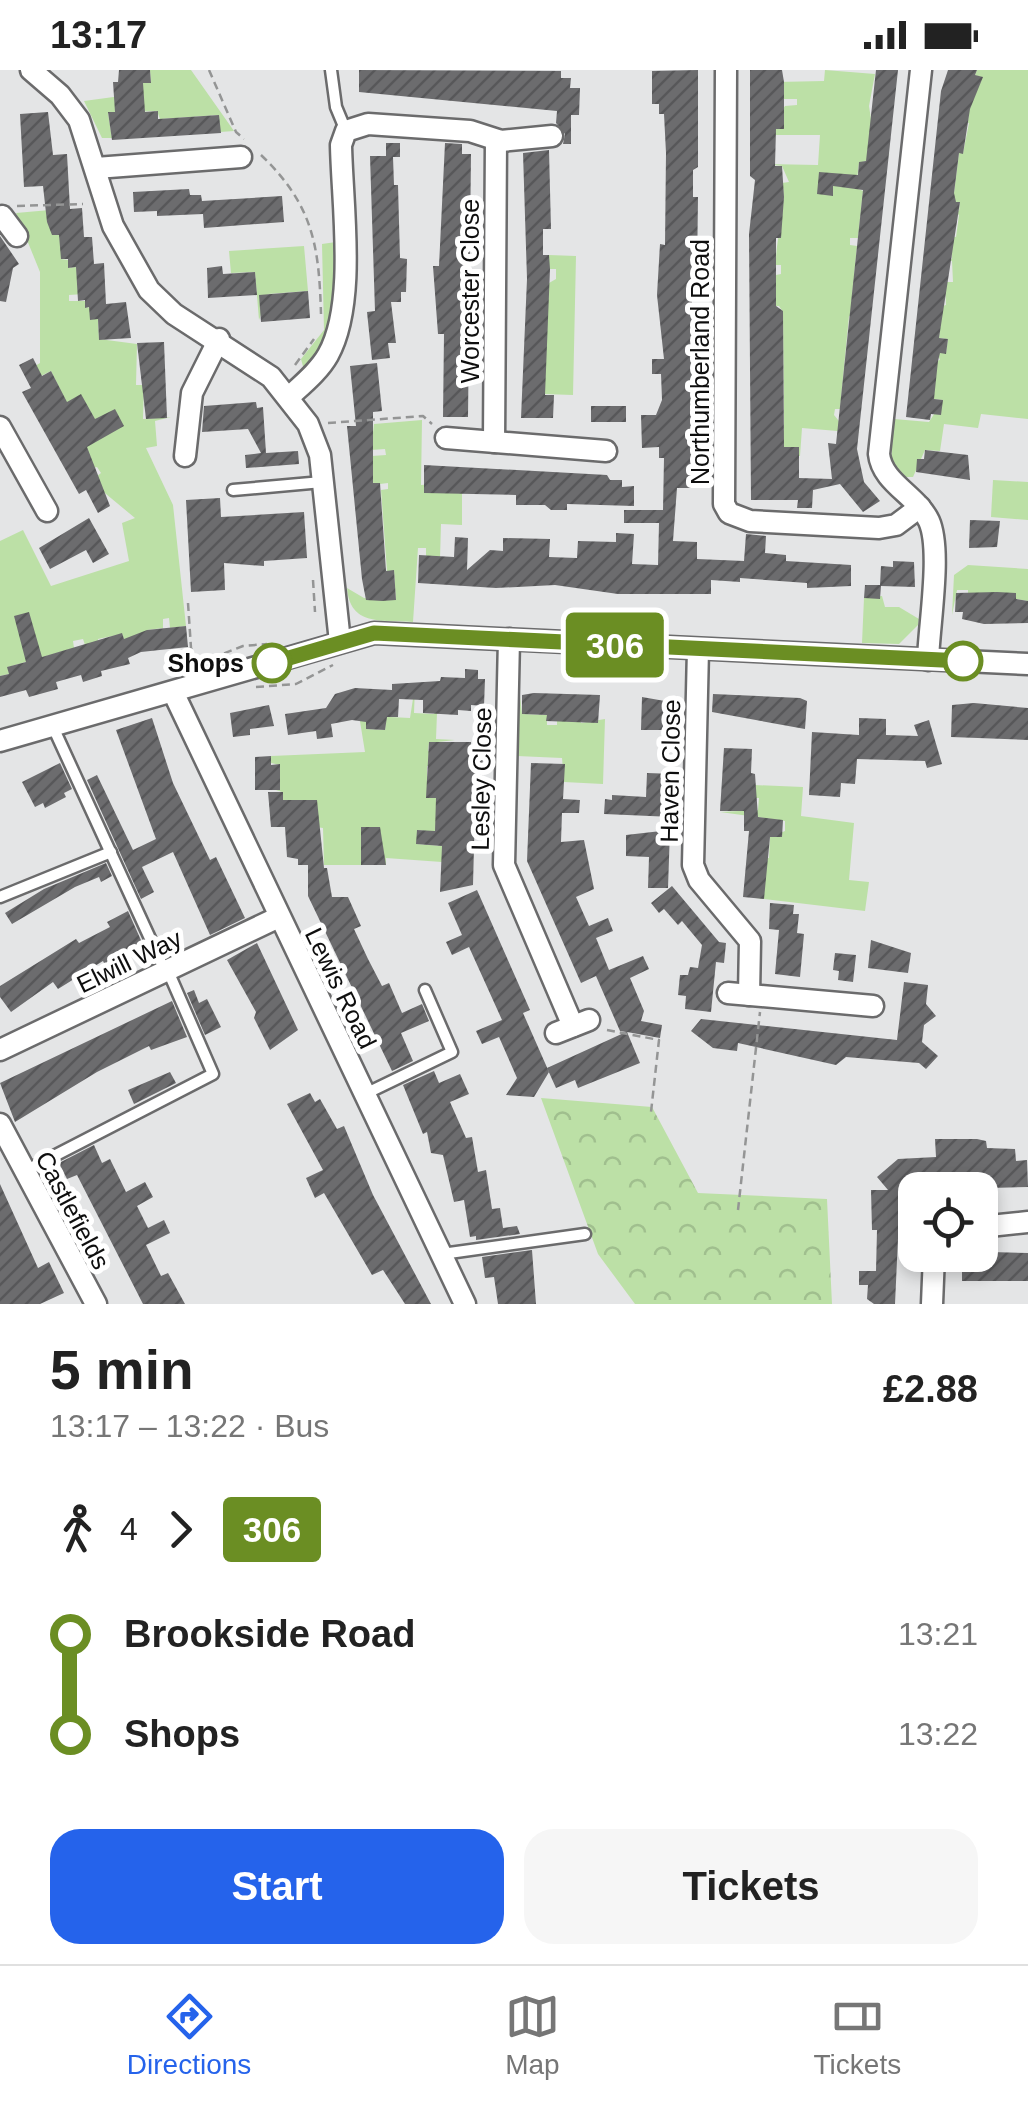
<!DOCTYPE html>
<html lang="en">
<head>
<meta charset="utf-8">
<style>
	:root { --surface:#fff; --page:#f6f6f6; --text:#222; --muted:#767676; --line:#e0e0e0; --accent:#2563eb }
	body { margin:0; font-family:Arial,sans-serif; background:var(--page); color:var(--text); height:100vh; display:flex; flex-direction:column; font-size:38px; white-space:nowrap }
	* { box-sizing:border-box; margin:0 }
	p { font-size:32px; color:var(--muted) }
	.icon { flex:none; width:55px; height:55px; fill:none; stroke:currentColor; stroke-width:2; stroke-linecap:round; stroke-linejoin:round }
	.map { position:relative; height:1234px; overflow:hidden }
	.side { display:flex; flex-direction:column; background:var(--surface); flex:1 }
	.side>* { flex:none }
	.badge { padding:0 20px; border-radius:8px; font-size:35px; line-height:65px }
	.fabs { position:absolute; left:898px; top:1102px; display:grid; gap:20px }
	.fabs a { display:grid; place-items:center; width:100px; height:100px; border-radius:20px; background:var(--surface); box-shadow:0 5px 15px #0003; font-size:50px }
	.map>.badge { position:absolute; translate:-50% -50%; box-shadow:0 0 0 5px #fff }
	.legs { display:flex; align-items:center; gap:15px; height:110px; padding:0 50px; font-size:32px }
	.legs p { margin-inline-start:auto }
	.head { display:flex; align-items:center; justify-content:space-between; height:170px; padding:0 50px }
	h1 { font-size:55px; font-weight:600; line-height:75px }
	.action { display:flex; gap:20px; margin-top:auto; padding:20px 50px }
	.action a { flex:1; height:115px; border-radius:30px; background:var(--accent); color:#fff; font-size:40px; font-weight:600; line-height:115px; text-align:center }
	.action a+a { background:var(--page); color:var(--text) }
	ul { padding:0 50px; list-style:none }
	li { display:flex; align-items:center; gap:35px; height:100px; font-size:38px }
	li i { display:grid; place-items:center; width:15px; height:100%; margin:0 12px; background:currentColor }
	li i::after { content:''; width:25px; height:25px; margin:-12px; border:8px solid; border-radius:50%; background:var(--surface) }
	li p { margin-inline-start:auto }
	li:first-child i { background:linear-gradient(#0000 50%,currentColor 0) }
	li:last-child i { background:linear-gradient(currentColor 50%,#0000 0) }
	.status { display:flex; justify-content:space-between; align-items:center; height:70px; padding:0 50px; background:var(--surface); direction:ltr }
	.status svg { height:28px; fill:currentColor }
	.dock { display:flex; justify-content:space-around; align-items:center; height:140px; border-top:2px solid var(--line); background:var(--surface); font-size:28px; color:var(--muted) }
	.dock a { display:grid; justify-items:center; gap:5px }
	.dock .current { color:var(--accent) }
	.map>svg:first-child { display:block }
</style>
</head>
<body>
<div class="status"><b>13:17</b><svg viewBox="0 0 49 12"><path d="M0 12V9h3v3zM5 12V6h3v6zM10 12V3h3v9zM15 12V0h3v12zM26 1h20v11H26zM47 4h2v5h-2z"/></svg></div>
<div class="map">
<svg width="1028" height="1234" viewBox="0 0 1028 1234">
	<defs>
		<pattern id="park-crowns" width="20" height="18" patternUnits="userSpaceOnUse" patternTransform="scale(2.5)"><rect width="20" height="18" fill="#bce0a6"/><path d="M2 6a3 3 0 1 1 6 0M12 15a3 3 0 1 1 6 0" fill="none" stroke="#a0bf8e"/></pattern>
		<pattern id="building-hatch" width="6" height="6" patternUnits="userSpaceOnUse" patternTransform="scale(2.5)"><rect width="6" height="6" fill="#6c6c6e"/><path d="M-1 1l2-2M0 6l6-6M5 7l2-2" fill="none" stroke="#575759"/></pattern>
	</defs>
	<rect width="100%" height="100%" fill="#e4e5e6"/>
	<g fill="#bce0a6">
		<polygon points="150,0 191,0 234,61 220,62 219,45 160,49 157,41 108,43 112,68 102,68 84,31 143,23 143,13 151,12"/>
		<path d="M825,0L875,4L869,36L876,82L890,84L859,93L856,118L863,121L858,168H850V175L857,176L851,237L855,245L849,246L840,339H835L834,345L847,361L861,363L802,358L800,386H763L784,360L783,242L779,236H764L776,233V205L781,204V195H776C775,170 788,132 782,113L789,112L782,96L766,94L818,95L820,65H766L785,36L797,35V29H784L777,12L824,11Z"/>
		<polygon points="977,0 1028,0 1028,349 981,344 978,358 944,354 940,381 925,380 913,407 906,407 891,391 894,349 929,352 943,330 933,329 936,291 940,290 937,282 946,283 948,269 939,268 942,236 946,235 945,212 953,212 952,191 947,190 952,189 950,166 956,167 959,145 952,140 959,141 960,133 953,131 959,83 963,83 969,53 962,52 968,51 969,43 963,42 982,8 975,5"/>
		<polygon points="50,140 47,152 66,164 61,189 68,190 68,198 76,197 84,224 69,225 69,231 85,231 85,237 96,238 91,249 98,249 99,269 137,274 136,315 144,315 143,349 171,347 155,351 157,376 146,378 173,435 186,556 170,558 169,548 163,549 163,558 147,560 148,567 124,569 122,564 98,569 103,592 91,593 83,569 73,571 74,578 8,597 9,604 0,606 0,471 23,460 51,516 129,491 122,453 135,448 100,419 96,407 101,403 97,397 91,399 51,325 60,319 51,301 41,306 35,296 40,293 40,202 16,143"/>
		<path d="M336,172C335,218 339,265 304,300L301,289L324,260L322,174Z"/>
		<polygon points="304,176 308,221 268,224 259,250 255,202 231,203 229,181"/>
		<polygon points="549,185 576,186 573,325 543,324 549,213 556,209 556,199 549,199"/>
		<path d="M422,350L421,415L462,412V455L441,454L440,489L426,486V478H418L413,552C381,550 350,556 347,518L364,528L396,530L394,501H387L381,420L388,419V413L372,415V386L386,385L385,379L371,380L374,354Z"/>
		<polygon points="993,410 1028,412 1028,450 991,447"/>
		<polygon points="968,495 1028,499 1028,531 1016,529 1015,523 968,528 968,520 957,520 952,545 954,505"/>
		<polygon points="882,526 885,537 899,537 919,549 918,555 899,574 862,573 864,528"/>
		<polygon points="415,616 414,643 434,644 438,617 436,669 455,670 429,673 428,681 436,682 436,696 427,696 427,706 462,719 435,762 417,760 417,774 442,776 442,792 386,788 386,795 324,795 323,758 316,757 317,731 283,730 282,722 276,720 280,719 280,695 271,693 271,686 365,682 357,633 365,633 366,618 366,659 385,660 389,619 390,647 410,648"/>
		<polygon points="579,624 581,653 605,649 603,714 564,712 562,688 517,686 520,626 522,644 547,645 547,655 557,655 557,645"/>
		<polygon points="754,715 803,717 801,746 854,753 849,810 869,812 865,841 756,828 759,788 769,788 770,767 785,761 785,751 720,742 758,740 759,728 751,728"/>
	</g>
	<polygon fill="url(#park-crowns)" points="541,1028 652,1037 698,1123 827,1129 832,1234 635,1234 598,1184"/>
	<g fill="url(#building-hatch)">
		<polygon points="119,0 150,0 151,13 143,13 145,42 158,41 158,49 219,45 221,63 112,70 108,42 115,42 113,12 118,12"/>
		<polygon points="359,0 561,1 561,8 571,8 570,18 580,18 579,45 571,45 571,74 563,74 565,64 556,53 557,41 359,22"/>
		<polygon points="698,0 698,97 693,100 693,127 698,127 697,204 692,204 692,234 697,234 696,418 677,418 673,471 697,472 697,489 744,491 746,464 766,466 765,483 786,485 786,491 851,495 851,516 807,518 807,513 740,508 740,512 711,510 711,524 618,524 555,515 496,518 418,513 419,485 454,487 455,467 468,468 467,500 490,480 503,481 503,468 550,469 549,487 577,488 578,471 616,472 616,463 634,464 632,494 658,495 659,453 624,453 624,440 663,440 664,388 659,388 659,377 642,378 641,345 656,345 662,330 661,304 652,304 652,289 664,289 657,225 660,174 665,175 666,83 664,44 659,44 659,34 652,34 652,1"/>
		<polygon points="750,0 782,0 784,12 784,59 776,59 775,96 782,96 784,127 781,168 776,168 776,236 783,241 784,377 799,377 799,408 832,409 828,373 836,374 863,120 833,116 833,126 817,124 819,102 858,105 859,92 866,91 876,0 898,0 857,379 864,412 880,431 863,442 840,414 813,420 812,438 797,438 798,430 751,430 749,164 755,110 750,106"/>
		<polygon points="948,0 977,0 975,5 983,7 970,39 963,84 959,83 954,123 956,132 960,132 939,268 948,269 946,284 940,283 938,291 934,329 943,330 941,345 931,344 930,350 906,347 941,21"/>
		<polygon points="48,42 53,85 67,84 70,139 82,138 84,167 92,167 94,194 104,193 106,234 126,232 131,268 99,270 98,249 90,250 89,237 85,238 85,230 78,231 76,197 68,198 68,189 61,189 59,165 52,165 47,152 43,116 24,117 20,44"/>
		<polygon points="386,73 400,73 400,87 393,87 394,115 398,115 400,188 407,189 406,222 401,222 401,232 391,232 396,273 388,273 390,288 372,290 367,242 375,241 370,86 386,86"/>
		<polygon points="445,73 462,74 462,84 471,84 468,347 443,347 444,264 438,264 433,196 439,196"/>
		<polygon points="549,80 551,159 543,159 543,185 549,185 550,199 545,325 554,325 553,348 521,348 527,209 523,83"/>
		<polygon points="189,119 190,125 201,125 202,131 282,126 284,152 204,158 203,144 157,146 157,141 134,142 133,122"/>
		<polygon points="0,166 19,194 13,198 6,232 0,231"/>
		<polygon points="222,196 223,204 255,202 257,225 208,228 207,198"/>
		<polygon points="308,221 310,248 261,252 259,225"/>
		<polygon points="164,272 167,348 146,349 137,273"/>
		<polygon points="33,288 42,306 51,301 67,332 81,324 95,349 115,339 124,356 87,377 110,436 98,443 86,420 79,424 22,322 31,318 19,295"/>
		<polygon points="377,293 382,341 373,342 373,413 380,413 386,501 394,500 396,530 382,531 366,530 362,509 347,356 356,356 350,296"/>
		<polygon points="256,332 257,338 263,337 266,383 298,381 299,394 246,398 245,385 261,383 248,359 202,362 204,336"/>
		<rect x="591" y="336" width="35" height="16"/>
		<polygon points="925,380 968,385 970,410 916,402 917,389 924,389"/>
		<polygon points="424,395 607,405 610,410 622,410 622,417 634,416 634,436 567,434 567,440 551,440 545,435 516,435 516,425 424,423"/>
		<polygon points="220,428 221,447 304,442 307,488 264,491 264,496 224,493 225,520 191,522 186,430"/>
		<polygon points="89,448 109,484 93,493 86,480 50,499 39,478"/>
		<polygon points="970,450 1000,451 997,477 969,478"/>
		<polygon points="893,491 914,492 915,517 881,516 880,529 864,528 865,515 880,515 881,496 893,497"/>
		<polygon points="997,522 1016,523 1016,529 1028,531 1028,553 984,554 962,549 963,542 955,542 956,523"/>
		<polygon points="29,542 42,587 122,563 124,569 147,560 186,556 188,577 141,582 128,588 130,594 101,601 102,606 83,612 81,605 56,612 58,619 29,627 26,620 0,627 0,606 9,604 7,597 26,592 14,546"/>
		<polygon points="465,599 478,600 478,609 485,609 484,636 471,635 471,641 458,640 458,645 423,643 423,630 399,629 398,647 387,647 385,660 366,659 366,652 352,650 331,654 333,667 317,669 316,661 288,665 285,644 326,638 335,624 355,618 392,620 392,614 440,611 441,607 465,608"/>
		<polygon points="534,623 600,625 598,653 546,651 547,645 522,644 522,625"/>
		<polygon points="713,624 800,628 807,631 805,659 712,642"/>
		<polygon points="642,627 676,633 670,660 641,660"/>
		<polygon points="974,633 1028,638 1028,670 951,667 952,635"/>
		<polygon points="269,635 274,656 250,659 250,665 233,667 230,643"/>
		<polygon points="152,648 173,713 210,790 216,787 245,848 210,865 173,782 142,797 154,822 141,829 87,710 97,705 133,780 156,769 116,660"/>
		<polygon points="859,648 886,649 886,665 918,666 914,655 929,650 942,694 927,698 925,691 857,689 855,714 841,713 840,727 809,725 812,662 859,665"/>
		<polygon points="429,672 471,672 471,683 483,684 481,739 475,738 473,815 440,822 442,776 416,774 417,760 435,761 436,728 426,728"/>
		<polygon points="724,678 752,679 751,703 755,704 758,747 783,750 782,767 770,767 764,829 743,827 749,761 744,761 744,741 720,741"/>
		<polygon points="271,686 271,695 280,694 280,720 255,720 255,687"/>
		<polygon points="60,693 72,719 64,723 66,727 45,738 43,733 35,737 22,712"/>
		<polygon points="531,693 565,694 563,729 580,730 579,743 562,743 561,772 584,770 594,819 576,827 589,856 608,848 613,861 596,868 609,900 643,886 649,899 630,908 644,941 641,951 662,955 660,968 627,962 640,993 578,1018 575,1010 556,1018 547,998 626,962 620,961 596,906 581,913 527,791"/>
		<polygon points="647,703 675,704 673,747 604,744 605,729 612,730 612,725 646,727"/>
		<polygon points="268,722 283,722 283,730 317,730 324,798 327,798 332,827 348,827 361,856 354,859 368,889 382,916 389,913 402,943 422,934 429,951 401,963 413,991 392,1001 308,826 308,795 298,795 298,789 287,787 285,757 271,757"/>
		<polygon points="361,757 380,757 386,795 361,795"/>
		<polygon points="670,760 668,818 648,818 649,787 626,786 626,765"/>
		<polygon points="106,793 112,806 101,812 99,807 75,817 12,854 5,843 44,819"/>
		<polygon points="672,816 719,872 726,873 724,893 716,892 711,942 685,939 686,926 678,925 680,905 688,905 690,897 698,898 702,875 682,851 678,855 664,839 659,843 651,833"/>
		<polygon points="477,820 530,940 523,943 549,1002 534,1027 506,1025 517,1008 499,967 482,974 476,961 502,950 469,877 452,885 446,872 462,865 448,833"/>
		<polygon points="770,833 794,835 793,844 799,844 797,863 804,864 800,907 775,904 779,860 769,859"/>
		<polygon points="128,841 144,877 106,897 103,891 58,919 53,912 11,942 0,927 0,916 76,869 79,873 110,857 107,852"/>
		<polygon points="871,870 911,883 908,903 868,898"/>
		<polygon points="257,873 298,960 270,980 254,948 256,942 227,890"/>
		<polygon points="835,883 856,885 853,912 838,910 839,901 833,900"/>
		<polygon points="904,912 928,915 926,934 936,946 924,955 922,972 938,986 926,999 919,993 846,987 836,995 738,973 737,981 713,978 691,961 701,949 897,970"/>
		<polygon points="194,920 199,933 207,929 221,957 205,965 187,923"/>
		<polygon points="172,931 187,967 151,980 149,976 97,1002 15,1052 0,1013"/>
		<polygon points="434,1001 439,1013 460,1004 469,1024 450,1032 466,1068 472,1067 478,1102 486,1100 492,1139 500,1138 503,1158 517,1156 520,1164 476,1170 476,1166 470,1167 464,1130 454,1132 443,1085 431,1083 427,1062 423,1064 403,1015"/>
		<polygon points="170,1002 176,1013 134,1034 128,1020"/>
		<polygon points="310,1023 315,1032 320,1029 337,1059 344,1056 373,1125 431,1234 405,1234 383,1200 372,1205 324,1123 315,1128 306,1108 323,1100 287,1034"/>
		<polygon points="935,1069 977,1069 986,1071 987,1078 1015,1079 1016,1091 1027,1090 1028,1117 915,1120 915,1124 900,1125 895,1234 874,1234 867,1229 868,1215 859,1215 859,1201 876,1201 877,1160 872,1160 871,1120 888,1120 877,1107 898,1089 936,1087"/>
		<polygon points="94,1075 102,1093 110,1089 126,1122 145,1112 153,1127 137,1136 148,1158 164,1150 170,1163 146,1175 161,1206 168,1203 185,1234 143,1234 77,1105 67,1109 59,1093"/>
		<polygon points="0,1114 38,1198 49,1192 64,1223 40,1234 0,1234"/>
		<polygon points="532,1180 536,1234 498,1234 494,1207 485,1208 482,1187"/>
		<polygon points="990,1182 1028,1183 1028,1211 962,1211 962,1185 990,1186"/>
	</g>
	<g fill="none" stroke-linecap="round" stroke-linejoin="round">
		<g stroke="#6b6b6c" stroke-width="15">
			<g id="service">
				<polyline points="331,0 336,37 346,61"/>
				<polyline points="233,420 322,412"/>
				<polyline points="53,657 165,901"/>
				<polyline points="0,827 111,782"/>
				<polyline points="365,1024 452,982 425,920"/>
				<polyline points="23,1102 213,1004 168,901"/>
				<polyline points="442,1184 585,1164"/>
			</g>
		</g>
		<g stroke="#6b6b6c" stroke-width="25">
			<g id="minor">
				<polyline points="31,0 60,25 79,50 113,156 149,220 174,244 271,307 308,354 320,385 340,572"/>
				<polyline points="726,0 724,434 729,443 750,451 879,458 896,455 920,437"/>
				<path d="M921,0L879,384C882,413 917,425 929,451C942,480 929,555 928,590"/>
				<polyline points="96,98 241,87"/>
				<polyline points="2,146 17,166"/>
				<path d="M290,326C303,314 319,301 328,285C357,233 342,134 341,75L346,61L368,54L470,61L501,71L552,66"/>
				<polyline points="0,357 47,441"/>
				<polyline points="446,368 606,381"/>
				<polyline points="494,372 496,70"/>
				<polyline points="185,386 192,323 219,269"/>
				<polyline points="509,569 504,795 573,956"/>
				<polyline points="698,579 693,795 699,810 750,871 749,925"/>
				<polyline points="174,624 465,1234"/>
				<polyline points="0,671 374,563 1028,594"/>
				<polyline points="728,923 873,936"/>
				<polyline points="556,963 589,950"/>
				<polyline points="0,980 279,847"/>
				<polyline points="0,1054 96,1234"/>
				<polyline points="980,1157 1028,1152"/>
				<polyline points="932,1234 934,1185"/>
			</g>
		</g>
		<g stroke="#949595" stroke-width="2.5" stroke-dasharray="8 5" stroke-linecap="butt">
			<polyline points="209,0 236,62 244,69"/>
			<path d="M261,85C313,135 319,175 321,244"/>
			<polyline points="17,136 83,134"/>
			<polyline points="295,295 314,269"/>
			<polyline points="328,353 423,346 432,354"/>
			<polyline points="313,510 315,542"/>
			<polyline points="188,533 191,578 197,594"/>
			<polyline points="212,588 243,576 267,574"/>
			<polyline points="256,617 296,614 333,595"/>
			<polyline points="607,960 659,970 651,1042"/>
			<polyline points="738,1140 760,942"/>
		</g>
		<use href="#service" stroke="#fff" stroke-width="10"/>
		<use href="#minor" stroke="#fff" stroke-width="20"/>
	</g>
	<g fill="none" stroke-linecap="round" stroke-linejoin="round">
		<g stroke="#fff" stroke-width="22">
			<polyline id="line-1" points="272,593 374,563 963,591"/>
		</g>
		<use href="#line-1" stroke="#6b8e23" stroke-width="15"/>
	</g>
	<g fill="#fff" stroke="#6b8e23" stroke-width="5">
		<circle cx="963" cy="591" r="18"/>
		<circle cx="272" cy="593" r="18"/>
	</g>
	<g text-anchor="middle" stroke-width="10" stroke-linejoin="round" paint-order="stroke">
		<g font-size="25" fill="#0e0e0e" stroke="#fff">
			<text transform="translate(470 221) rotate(-90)" y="9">Worcester Close</text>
			<text transform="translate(700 292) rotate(-90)" y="9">Northumberland Road</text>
			<text transform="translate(670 701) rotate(-89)" y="9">Haven Close</text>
			<text transform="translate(481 709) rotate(-89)" y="9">Lesley Close</text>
			<text transform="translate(129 891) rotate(-26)" y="9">Elwill Way</text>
			<text transform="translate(341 918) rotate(64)" y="9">Lewis Road</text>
			<text transform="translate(73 1140) rotate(62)" y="9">Castlefields</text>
		</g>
		<g font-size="25" font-weight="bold" fill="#0e0e0e" stroke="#fff" text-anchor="end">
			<text x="244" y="602">Shops</text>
		</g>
	</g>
</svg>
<div class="fabs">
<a><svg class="icon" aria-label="locate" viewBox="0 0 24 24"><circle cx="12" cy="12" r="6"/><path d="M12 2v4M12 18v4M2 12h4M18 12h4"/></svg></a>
</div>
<b class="badge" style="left:615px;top:575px;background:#6b8e23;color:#fff">306</b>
</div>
<section class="side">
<div class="head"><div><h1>5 min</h1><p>13:17 – 13:22 · Bus</p></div><b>£2.88</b></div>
<div class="legs"><svg class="icon" aria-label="walk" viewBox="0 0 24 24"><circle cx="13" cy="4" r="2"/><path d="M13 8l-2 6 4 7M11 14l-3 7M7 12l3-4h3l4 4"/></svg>4<svg class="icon" aria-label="forward" viewBox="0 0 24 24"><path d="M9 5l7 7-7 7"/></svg><b class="badge" style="background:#6b8e23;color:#fff">306</b></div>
<ul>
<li><i style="color:#6b8e23"></i><b>Brookside Road</b><p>13:21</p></li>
<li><i style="color:#6b8e23"></i><b>Shops</b><p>13:22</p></li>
</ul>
<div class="action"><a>Start</a><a>Tickets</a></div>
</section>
<nav class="dock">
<a class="current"><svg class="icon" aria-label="directions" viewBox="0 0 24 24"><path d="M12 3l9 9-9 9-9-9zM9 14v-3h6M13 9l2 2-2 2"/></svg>Directions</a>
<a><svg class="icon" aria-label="map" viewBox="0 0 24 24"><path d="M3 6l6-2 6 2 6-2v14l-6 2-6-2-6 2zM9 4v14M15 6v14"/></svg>Map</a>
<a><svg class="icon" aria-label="tickets" viewBox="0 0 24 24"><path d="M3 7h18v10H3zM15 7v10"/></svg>Tickets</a>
</nav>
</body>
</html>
